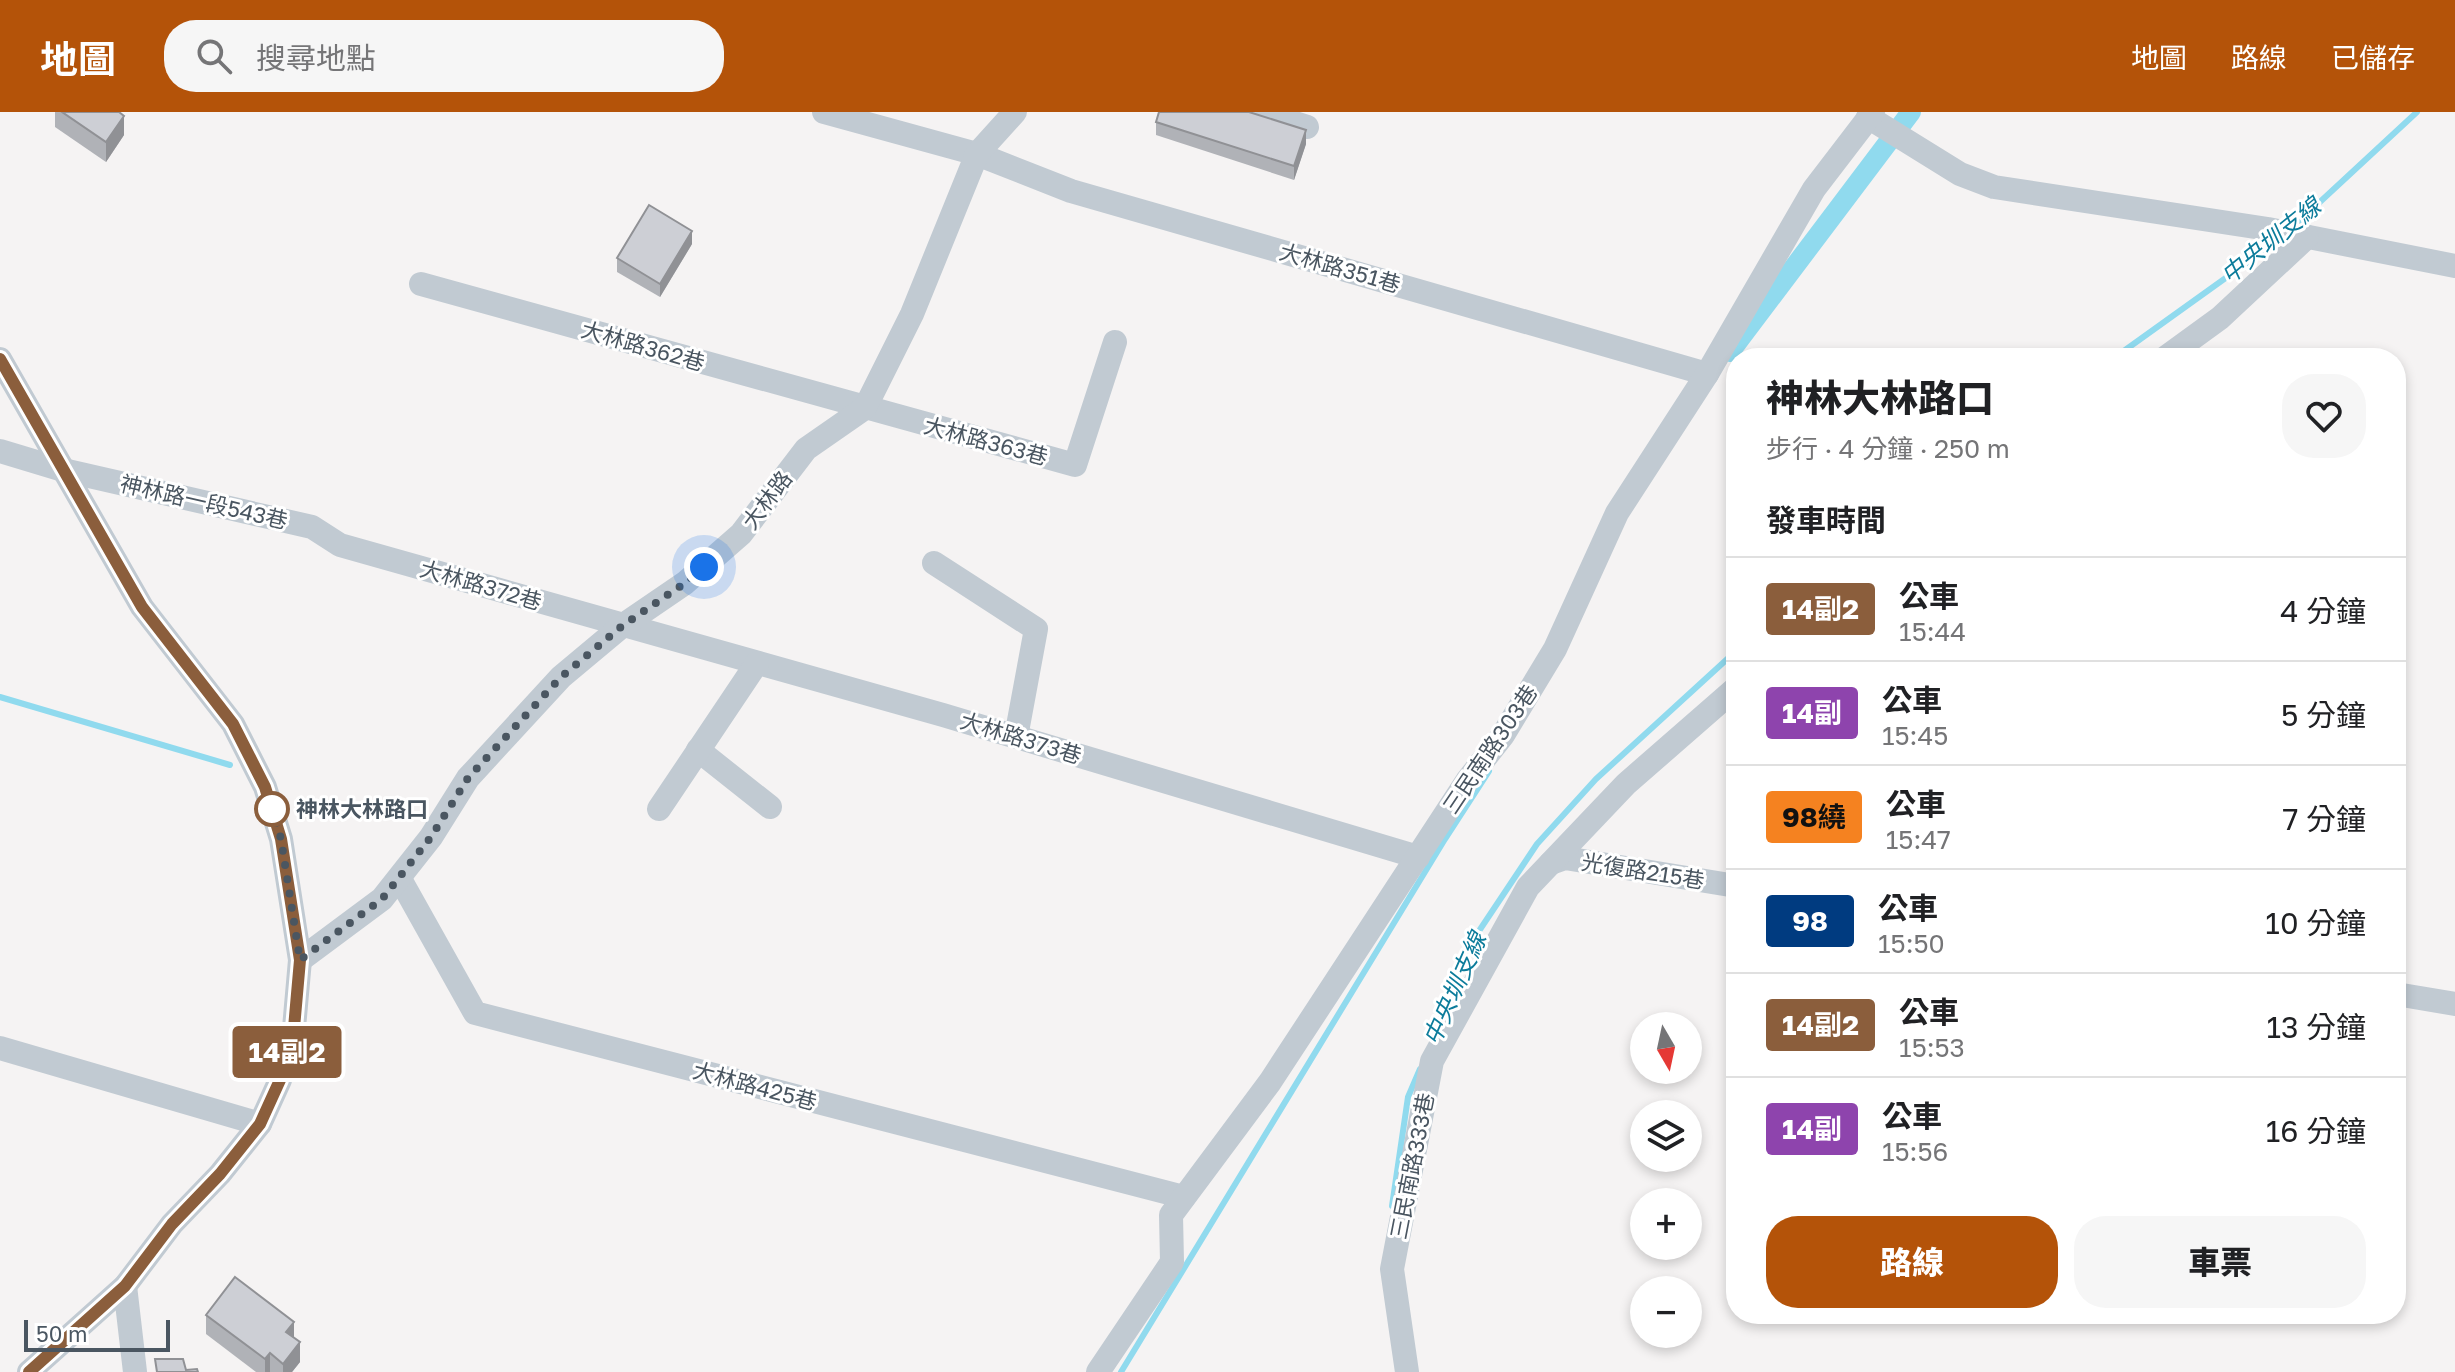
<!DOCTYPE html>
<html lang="zh-TW">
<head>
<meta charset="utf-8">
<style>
	:root { --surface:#fff; --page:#f6f6f6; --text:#202124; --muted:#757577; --line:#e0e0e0; --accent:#b45309 }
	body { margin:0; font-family:"Golos Text","Noto Sans TC",sans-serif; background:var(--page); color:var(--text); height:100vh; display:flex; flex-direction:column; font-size:30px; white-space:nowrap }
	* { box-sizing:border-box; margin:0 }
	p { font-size:26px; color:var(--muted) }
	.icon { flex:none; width:44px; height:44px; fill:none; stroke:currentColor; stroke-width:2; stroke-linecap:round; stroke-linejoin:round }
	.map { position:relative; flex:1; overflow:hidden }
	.drawer { position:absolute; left:1726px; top:236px; width:680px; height:976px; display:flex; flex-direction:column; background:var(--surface); border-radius:32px; box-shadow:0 4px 12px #0003 }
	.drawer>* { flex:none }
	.badge { padding:0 16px; border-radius:6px; font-size:28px; line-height:52px }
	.needle { width:52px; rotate:171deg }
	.buttons { position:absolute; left:1630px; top:900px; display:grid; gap:16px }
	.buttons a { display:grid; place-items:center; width:72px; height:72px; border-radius:50%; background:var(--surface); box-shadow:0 4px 12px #0003; font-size:40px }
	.scale { position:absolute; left:24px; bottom:20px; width:146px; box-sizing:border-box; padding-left:8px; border:4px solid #4a5661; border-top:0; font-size:22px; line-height:28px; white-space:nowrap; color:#4a5661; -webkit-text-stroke:6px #fff; paint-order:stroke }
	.you { position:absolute; width:40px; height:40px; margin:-20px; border:6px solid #fff; border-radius:50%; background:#1a73e8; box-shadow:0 0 0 12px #1a73e833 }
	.map>.badge { position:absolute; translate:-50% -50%; box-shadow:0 0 0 4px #fff }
	h2 { padding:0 40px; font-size:30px; line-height:72px }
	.round { display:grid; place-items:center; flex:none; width:84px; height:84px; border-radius:32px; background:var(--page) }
	.headline { display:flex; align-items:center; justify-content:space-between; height:136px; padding:0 40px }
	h1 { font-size:38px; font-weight:800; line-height:60px }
	.primary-button { display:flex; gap:16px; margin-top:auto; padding:16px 40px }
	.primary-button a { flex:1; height:92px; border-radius:32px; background:var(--accent); color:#fff; font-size:32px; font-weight:800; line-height:92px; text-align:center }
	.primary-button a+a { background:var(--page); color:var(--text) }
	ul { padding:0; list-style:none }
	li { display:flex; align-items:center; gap:24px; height:104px; padding:0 40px; border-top:2px solid var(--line) }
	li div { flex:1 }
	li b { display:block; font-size:30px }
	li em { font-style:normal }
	li .badge { min-width:88px; font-weight:700; text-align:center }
	header { display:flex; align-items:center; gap:48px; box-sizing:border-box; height:112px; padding:0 40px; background:var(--accent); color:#fff }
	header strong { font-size:38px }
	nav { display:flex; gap:44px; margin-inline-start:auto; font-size:28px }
	.search { width:560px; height:72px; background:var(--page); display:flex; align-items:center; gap:20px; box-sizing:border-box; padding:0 28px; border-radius:32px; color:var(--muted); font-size:30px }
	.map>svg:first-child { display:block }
</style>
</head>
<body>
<header>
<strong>地圖</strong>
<div class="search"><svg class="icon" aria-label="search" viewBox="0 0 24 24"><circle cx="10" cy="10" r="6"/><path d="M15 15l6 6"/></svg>搜尋地點</div>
<nav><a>地圖</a><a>路線</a><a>已儲存</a></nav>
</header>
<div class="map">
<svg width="2455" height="1260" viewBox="0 0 2455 1260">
	<rect width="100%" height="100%" fill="#f5f3f3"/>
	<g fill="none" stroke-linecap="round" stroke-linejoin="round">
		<g stroke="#90daee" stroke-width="6">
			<polyline points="2294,114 2417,0"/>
			<polyline points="2114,246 2280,127"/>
			<polyline points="0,585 230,653"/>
			<polyline points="1433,924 1473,828 1537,732 1596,667 1736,539"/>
			<polyline points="1392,1094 1408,985 1420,957"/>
			<polyline points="1121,1260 1445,727 1489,659"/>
		</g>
		<polyline stroke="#90daee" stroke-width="20" points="1730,240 1911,0"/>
		<g stroke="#c1cad2" stroke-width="24">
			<polyline points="824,0 977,42 1071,79 1707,262"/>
			<polyline points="1262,0 1307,15"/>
			<polyline points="1868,5 1960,62 1994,75 2268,117 2455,154"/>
			<polyline points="421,172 1075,353 1115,230"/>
			<polyline points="2165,246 2220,206 2307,125"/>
			<polyline points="0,247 142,495 233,612 265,675 281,727 300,848 294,916 280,968 260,1012 220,1062 172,1112 125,1174 29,1260"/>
			<polyline points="0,339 63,358 312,415 340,433 943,603 1418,745"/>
			<polyline points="934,451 1036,517 1016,625"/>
			<polyline points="698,638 770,695"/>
			<polyline points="659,697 757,551"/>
			<polyline points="1551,751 1565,746 1736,774"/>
			<polyline points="400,767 475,901 1184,1085"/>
			<polyline points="300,848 382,787 431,725 468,666 561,565 622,514 685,471 741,422 806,337 865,296 912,202 977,42 1015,0"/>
			<polyline points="2396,882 2455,892"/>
			<polyline points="0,936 260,1012"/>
			<polyline points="125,1174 135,1260"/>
			<polyline points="1098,1260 1172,1150 1171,1103 1270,970 1467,669 1503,623 1555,537 1617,401 1707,262 1814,77 1873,0"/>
			<polyline points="1407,1260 1392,1157 1432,949 1528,775 1626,672 1736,576"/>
		</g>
	</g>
	<g fill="#b0b2b7">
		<polygon points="55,0 119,0 124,23 106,50 55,15"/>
		<polygon points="1156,10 1306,32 1294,68 1156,23"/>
		<polygon points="692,132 660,185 617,160 617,146"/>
		<polygon points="206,1203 294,1226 300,1250 292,1260 256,1260 206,1222"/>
	</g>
	<g fill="#909195">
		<polygon points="124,4 124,23 106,50 106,30"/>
		<polygon points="1306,18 1306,32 1294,68 1294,54"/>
		<polygon points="692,119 692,132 660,185 660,172"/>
		<polygon points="294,1210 294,1230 286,1220"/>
		<polygon points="300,1230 300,1250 292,1260 283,1260 283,1252"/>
		<polygon points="270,1241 270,1260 265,1260 265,1247"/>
	</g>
	<g fill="#cdcfd5" stroke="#909195" stroke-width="2">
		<polygon points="62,0 119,0 124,4 106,30"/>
		<polygon points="1159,0 1249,0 1306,18 1294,54 1156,10"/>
		<polygon points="649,93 692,119 660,172 617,146"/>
		<polygon points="235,1165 294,1210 286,1220 300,1230 283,1252 270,1241 265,1247 206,1203"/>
		<polygon points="155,1247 183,1247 186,1258 197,1257 198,1260 157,1260"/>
	</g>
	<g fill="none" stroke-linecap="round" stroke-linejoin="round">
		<g stroke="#fff" stroke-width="18">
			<polyline id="line" points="0,247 142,495 233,612 265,675 281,727 300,848 294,916 280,968 260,1012 220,1062 172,1112 125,1174 29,1260"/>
		</g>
		<use href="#line" stroke="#8b5e3c" stroke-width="12"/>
		<polyline stroke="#4a5661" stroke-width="8" stroke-dasharray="0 14.4" points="272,697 281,727 300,848 382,787 431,725 468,666 561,565 622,514 685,471 704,455"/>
	</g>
	<circle fill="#fff" stroke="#8b5e3c" stroke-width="4" cx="272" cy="697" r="16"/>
	<g text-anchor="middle" stroke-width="6" stroke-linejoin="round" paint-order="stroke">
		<g font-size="22" fill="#4a5661" stroke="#fff">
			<text transform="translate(1340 156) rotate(16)" y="8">大林路351巷</text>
			<text transform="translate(643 234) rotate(16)" y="8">大林路362巷</text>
			<text transform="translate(986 329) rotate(15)" y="8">大林路363巷</text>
			<text transform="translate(767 388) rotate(-53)" y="8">大林路</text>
			<text transform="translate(204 390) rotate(13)" y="8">神林路一段543巷</text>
			<text transform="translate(481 473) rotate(16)" y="8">大林路372巷</text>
			<text transform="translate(1021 626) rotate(17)" y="8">大林路373巷</text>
			<text transform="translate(1490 637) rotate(-56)" y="8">三民南路303巷</text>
			<text transform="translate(1643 759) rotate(9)" y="8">光復路215巷</text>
			<text transform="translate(755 974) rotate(15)" y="8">大林路425巷</text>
			<text transform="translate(1412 1054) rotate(-79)" y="8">三民南路333巷</text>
		</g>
		<g font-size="22" font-weight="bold" fill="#4a5661" stroke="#fff" text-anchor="start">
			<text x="296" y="705">神林大林路口</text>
		</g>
		<g font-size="24" font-style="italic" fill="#0c7c9b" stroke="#fff">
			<text transform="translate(2271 129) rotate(-39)" y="8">中央圳支線</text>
			<text transform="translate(1455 877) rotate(-66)" y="8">中央圳支線</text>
		</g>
	</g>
</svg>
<div class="buttons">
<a><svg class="needle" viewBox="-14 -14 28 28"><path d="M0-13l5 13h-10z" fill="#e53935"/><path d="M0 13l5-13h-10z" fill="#757577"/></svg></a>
<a><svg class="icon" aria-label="layers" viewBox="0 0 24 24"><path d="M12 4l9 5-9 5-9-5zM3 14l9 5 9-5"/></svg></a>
<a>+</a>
<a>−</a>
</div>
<div class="scale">50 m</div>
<div class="you" style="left:704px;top:455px"></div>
<b class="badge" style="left:287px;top:940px;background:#8b5e3c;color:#fff">14副2</b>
<section class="drawer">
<div class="headline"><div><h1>神林大林路口</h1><p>步行 · 4 分鐘 · 250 m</p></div><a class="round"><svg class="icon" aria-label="heart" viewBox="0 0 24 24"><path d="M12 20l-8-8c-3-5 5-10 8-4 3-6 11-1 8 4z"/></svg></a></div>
<h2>發車時間</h2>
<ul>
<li><span class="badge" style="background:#8b5e3c;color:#fff">14副2</span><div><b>公車</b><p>15:44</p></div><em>4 分鐘</em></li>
<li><span class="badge" style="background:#8e44ad;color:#fff">14副</span><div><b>公車</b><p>15:45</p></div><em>5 分鐘</em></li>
<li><span class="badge" style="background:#f58220;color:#111">98繞</span><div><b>公車</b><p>15:47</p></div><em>7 分鐘</em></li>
<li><span class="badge" style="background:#003b80;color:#fff">98</span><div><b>公車</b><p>15:50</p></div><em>10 分鐘</em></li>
<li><span class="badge" style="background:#8b5e3c;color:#fff">14副2</span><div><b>公車</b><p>15:53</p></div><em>13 分鐘</em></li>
<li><span class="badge" style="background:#8e44ad;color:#fff">14副</span><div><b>公車</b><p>15:56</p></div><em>16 分鐘</em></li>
</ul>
<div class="primary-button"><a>路線</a><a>車票</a></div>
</section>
</div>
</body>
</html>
